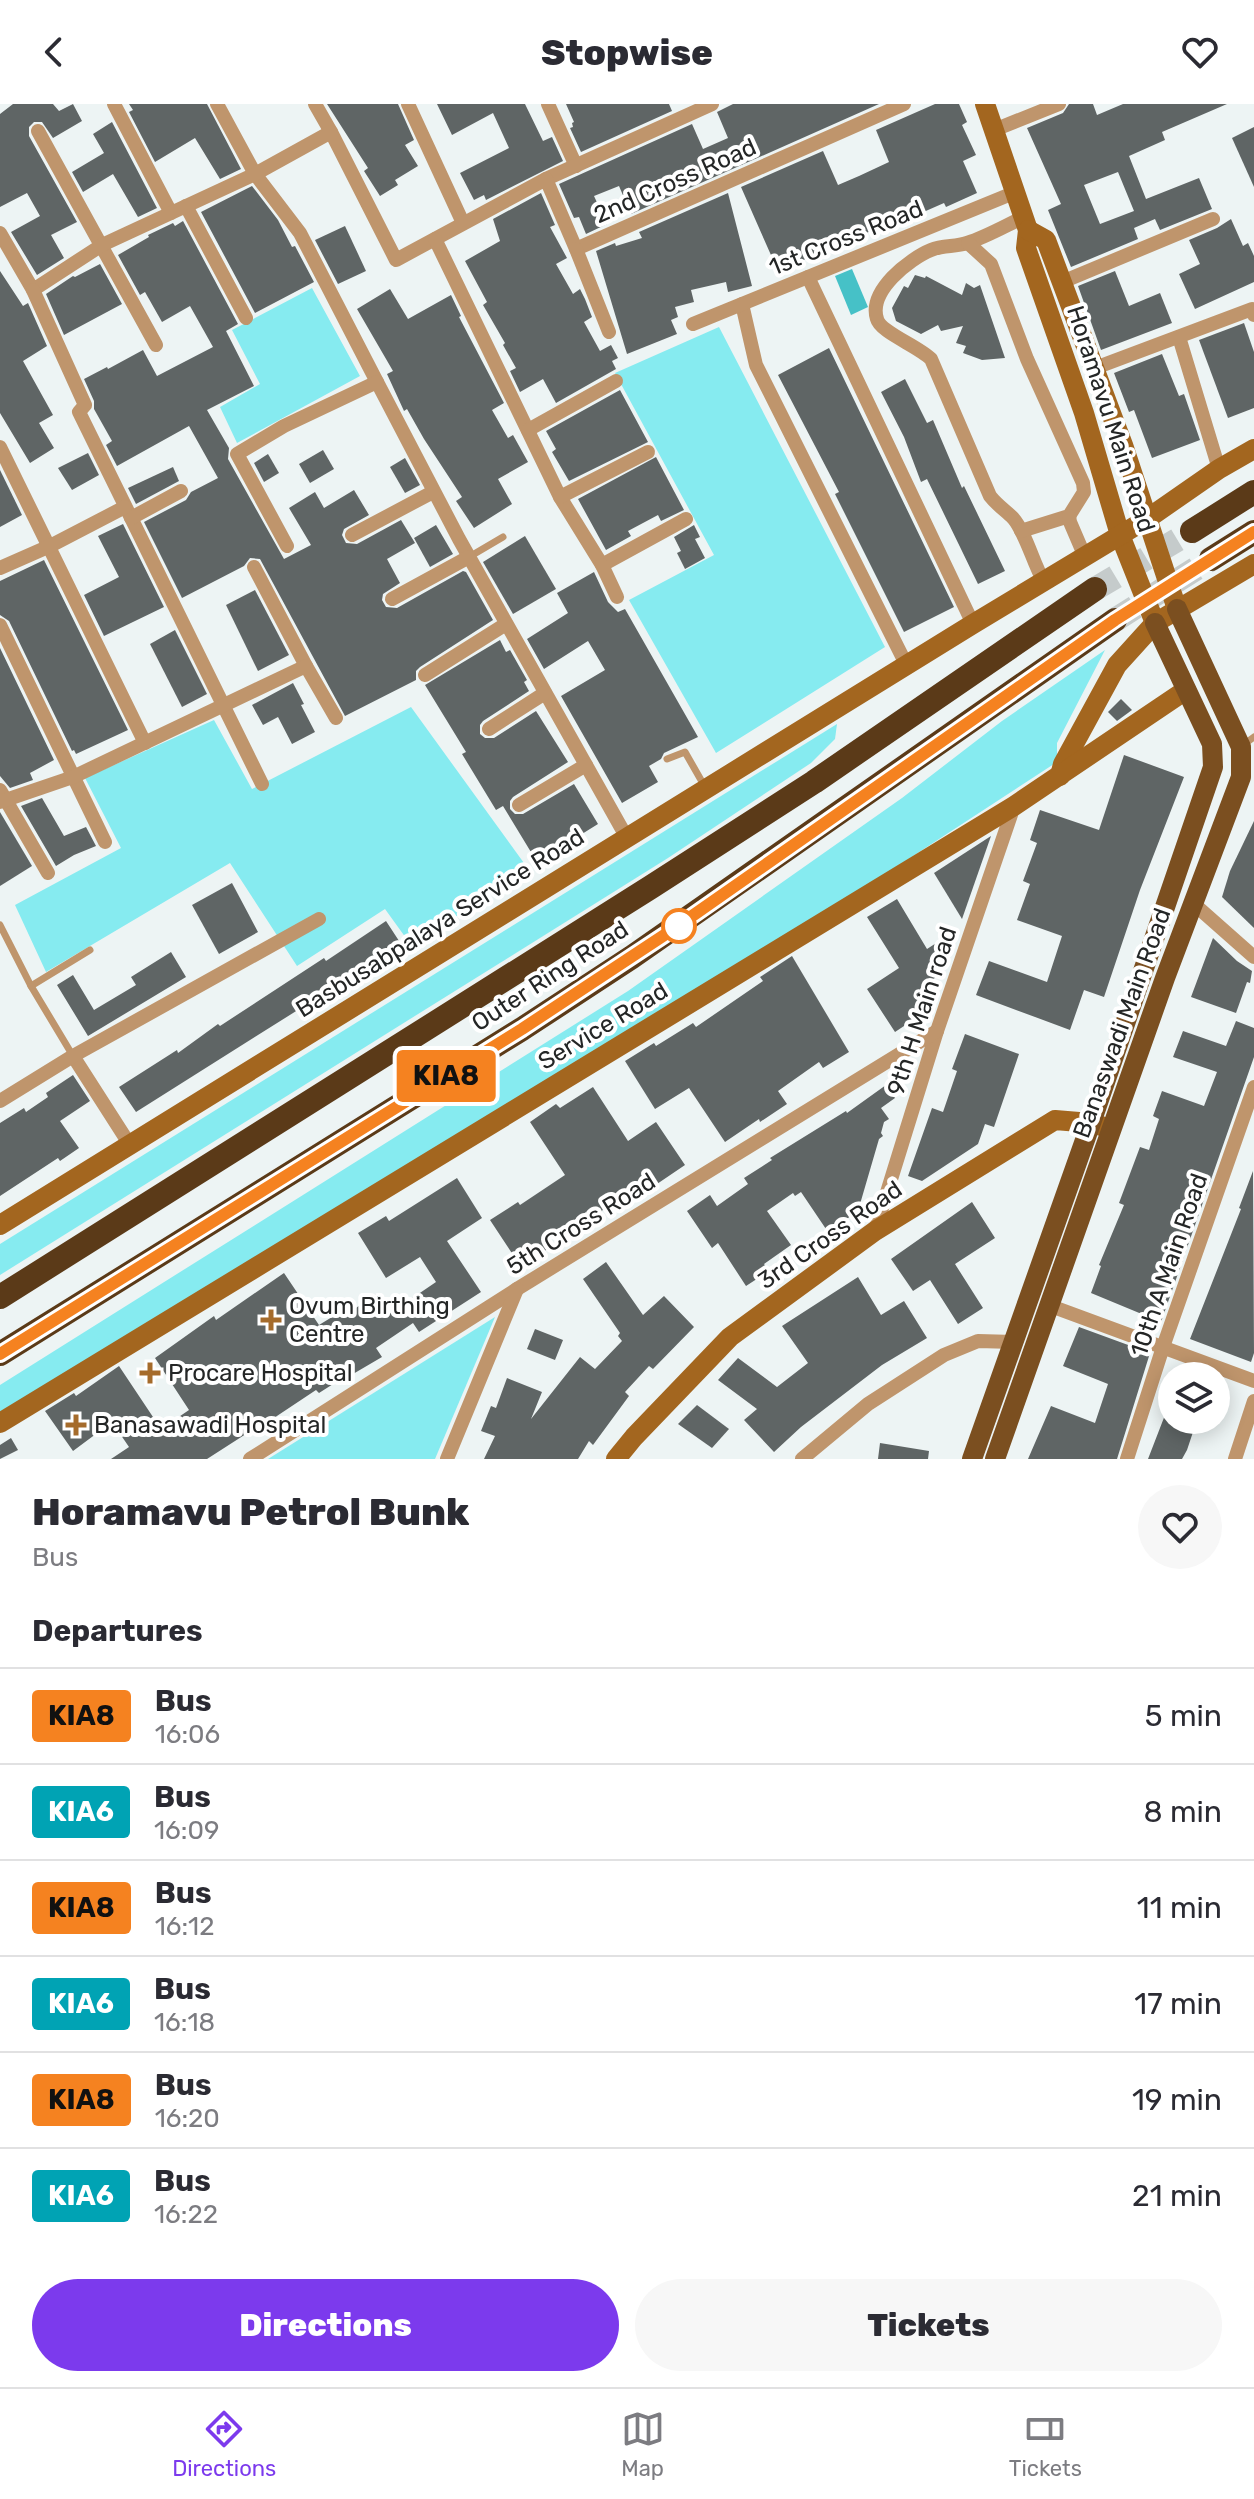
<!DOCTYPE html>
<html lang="en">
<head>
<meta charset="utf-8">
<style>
	:root { --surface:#fff; --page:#f7f7f7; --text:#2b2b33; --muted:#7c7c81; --line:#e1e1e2; --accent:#7c3aed }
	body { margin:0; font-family:Rubik,sans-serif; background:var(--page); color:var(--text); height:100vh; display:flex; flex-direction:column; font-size:30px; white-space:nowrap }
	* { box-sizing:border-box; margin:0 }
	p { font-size:26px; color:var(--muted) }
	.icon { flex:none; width:44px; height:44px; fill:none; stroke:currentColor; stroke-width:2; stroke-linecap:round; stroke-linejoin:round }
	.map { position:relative; height:1355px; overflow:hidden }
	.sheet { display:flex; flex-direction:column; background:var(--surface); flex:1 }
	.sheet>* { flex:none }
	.badge { padding:0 16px; border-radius:6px; font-size:28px; line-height:52px }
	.buttons { position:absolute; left:1158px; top:1258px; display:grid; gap:16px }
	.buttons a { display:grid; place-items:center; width:72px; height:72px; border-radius:50%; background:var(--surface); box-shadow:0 4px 20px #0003; font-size:40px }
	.map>.badge { position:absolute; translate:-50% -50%; box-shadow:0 0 0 4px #fff }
	h2 { padding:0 32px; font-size:30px; line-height:72px }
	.round { display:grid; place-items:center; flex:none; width:84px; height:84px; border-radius:42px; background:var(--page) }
	.overview { display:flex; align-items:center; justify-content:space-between; height:136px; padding:0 32px }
	h1 { font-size:38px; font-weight:800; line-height:60px }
	.action { display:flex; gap:16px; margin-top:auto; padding:16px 32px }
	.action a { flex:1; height:92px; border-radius:48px; background:var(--accent); color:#fff; font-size:32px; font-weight:800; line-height:92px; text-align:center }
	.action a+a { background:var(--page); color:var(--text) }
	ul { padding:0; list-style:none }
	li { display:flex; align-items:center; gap:24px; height:96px; padding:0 32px; border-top:2px solid var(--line) }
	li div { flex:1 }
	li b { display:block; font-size:30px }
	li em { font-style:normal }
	li .badge { min-width:88px; font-weight:700; text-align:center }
	header { display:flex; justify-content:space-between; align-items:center; height:104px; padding:0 32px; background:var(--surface); font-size:36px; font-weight:800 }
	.tab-bar { display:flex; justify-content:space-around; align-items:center; height:112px; border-top:2px solid var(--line); background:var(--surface); font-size:22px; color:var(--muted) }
	.tab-bar a { display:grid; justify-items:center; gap:4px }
	.tab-bar .on { color:var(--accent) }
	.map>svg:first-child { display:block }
</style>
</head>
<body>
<header><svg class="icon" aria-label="back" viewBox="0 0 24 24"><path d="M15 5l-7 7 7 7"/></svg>Stopwise<svg class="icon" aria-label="heart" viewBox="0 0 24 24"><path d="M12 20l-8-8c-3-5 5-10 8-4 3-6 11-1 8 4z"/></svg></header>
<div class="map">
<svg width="1254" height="1355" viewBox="0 0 1254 1355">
	<rect width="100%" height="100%" fill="#edf4f4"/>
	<g fill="#86ebf0">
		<polygon points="312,184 360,272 237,339 220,303 260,280 232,226"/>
		<polygon points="719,223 885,543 716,649 629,496 714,451 615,269"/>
		<polygon points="1105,546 1057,639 1057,658 841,799 0,1319 0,1281 628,887 902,694 1002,617"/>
		<polygon points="411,603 529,766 411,841 385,805 297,862 230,759 46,868 15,801 121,744 85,674 214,616 252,685"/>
		<polygon points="837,620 835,635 811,659 668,754 0,1171 0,1140"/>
		<polygon points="495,1213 435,1355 268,1355"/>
	</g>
	<polygon fill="#46c1c7" points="852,165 868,203 851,211 835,172"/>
	<g fill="#5f6565" fill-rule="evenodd">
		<polygon points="13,0 53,0 59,7 73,0 82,17 53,34 42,18 34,18 29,23 29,32 77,118 51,131 64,154 37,171 11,128 40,112 27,89 0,103 0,10"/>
		<polygon points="129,0 207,0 241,65 220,75 195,34 155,58 129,8 133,6"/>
		<polygon points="327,0 398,0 414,36 405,41 418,62 395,76 398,81 380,92 364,67 368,64"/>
		<polygon points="437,0 525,0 543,37 552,33 563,57 486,96 484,91 474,96 460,69 509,44 493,9 452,31"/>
		<polygon points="566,0 669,0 672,7 581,48 570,24 573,23 572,19 574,18"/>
		<polygon points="733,0 879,0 631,110 619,82 594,92 607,120 586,130 579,113 574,114 559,80 692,20 703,45 728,34 717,8"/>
		<polygon points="935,0 959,0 967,18 962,21 976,51 963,57 977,89 946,103 944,99 887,124 885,121 778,167 741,83 823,47 838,81 859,72 889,58 876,26"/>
		<path d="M1069,0H1093L1097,11L1123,0H1227L1162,28L1165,36L1129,52L1146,95L1199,74L1212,105L1160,126L1155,115L1134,124L1138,135L1071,163L1048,106L1061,100L1027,24L1063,9ZM1118,68L1134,107L1100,120L1084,81Z"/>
		<polygon points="112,18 157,104 138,113 113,70 83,88 72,68 104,49 93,30"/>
		<polygon points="1254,23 1254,83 1232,34"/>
		<polygon points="252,82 278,116 292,143 295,142 314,178 255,209 201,108"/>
		<polygon points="541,89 555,121 550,123 567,154 556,160 573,190 580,185 585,195 592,213 584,218 600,247 611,241 618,254 612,257 616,265 556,299 543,275 520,288 510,267 516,264 503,241 505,239 483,201 487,198 465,157 500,137 493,115"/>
		<polygon points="728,89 752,182 728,188 726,178 691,186 694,198 675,203 678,213 671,216 677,230 627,250 596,147 615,139 616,142 642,134 639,128"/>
		<polygon points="1231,115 1243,142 1248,139 1254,152 1254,178 1195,205 1179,170 1200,160 1189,136 1217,124"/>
		<polygon points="183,117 238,220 226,227 254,282 207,306 229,344 228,355 284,455 311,441 289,404 315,388 324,404 354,386 369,411 344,425 342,431 346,439 357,440 401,416 415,439 387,455 400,479 383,490 382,496 386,503 397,504 463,467 466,468 493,516 420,563 416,567 416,576 345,612 260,455 250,454 244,462 182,494 144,418 186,396 191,388 218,374 189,322 117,362 106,341 112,337 94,305 94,297 84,275 107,263 108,265 143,246 157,272 213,243 190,202 162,218 145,188 140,191 118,151 149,133 148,131 173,119 175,122"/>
		<polygon points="345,122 366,167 338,180 315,136"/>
		<polygon points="100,160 122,200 64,231 46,190 73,172 75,173"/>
		<polygon points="0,167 23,202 28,199 47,242 23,257 53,311 39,319 54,344 30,359 0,309"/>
		<polygon points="1115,167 1129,202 1160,189 1172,219 1101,246 1078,182"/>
		<polygon points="915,171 925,174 926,172 962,191 966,179 974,184 980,181 1005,254 982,256 963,249 966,242 956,239 963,222 941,227 938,221 921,230 896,217 892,204 904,182 908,184"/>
		<polygon points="390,185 408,215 451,191 461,212 459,213 504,299 492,306 508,334 513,331 528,358 498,375 512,400 474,424 456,397 462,393 424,335 407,305 404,307 387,270 393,267 357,205"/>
		<polygon points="1244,219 1254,248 1254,304 1228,314 1199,236"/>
		<polygon points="829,244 954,503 904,528 835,390 839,388 778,271"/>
		<polygon points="1162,250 1179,292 1184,290 1200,336 1152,354 1134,306 1129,308 1114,269"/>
		<polygon points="905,275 927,319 933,316 962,384 964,382 1005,467 978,480 927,375 921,378 904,333 881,288"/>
		<polygon points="620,286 648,338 569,377 552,348 556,345 546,327"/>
		<polygon points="323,346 334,365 310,379 299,360"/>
		<polygon points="88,349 99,371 72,386 58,364"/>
		<polygon points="268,350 279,369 264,378 254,359"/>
		<polygon points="656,353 684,406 661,417 658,411 628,427 631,432 606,446 578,395"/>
		<polygon points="405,354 420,381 405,389 390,363"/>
		<polygon points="173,363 179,377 136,400 128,384"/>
		<polygon points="0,366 22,411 0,423"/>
		<polygon points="123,420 164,503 104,532 84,491 119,473 98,432"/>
		<polygon points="436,421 453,450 430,463 414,434"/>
		<polygon points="694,421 700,433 695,435 705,454 685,465 677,449 681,447 674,433"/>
		<polygon points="525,432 556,485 513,510 483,458"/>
		<polygon points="44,456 128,626 76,650 74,646 72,647 9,517 0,511 0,477"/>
		<polygon points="594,468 608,498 618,508 625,505 698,633 664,649 661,655 649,662 658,678 622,699 561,592 605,566 588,537 544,565 527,535 568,509 557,489"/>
		<polygon points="255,486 289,551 258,567 226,501"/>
		<polygon points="175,526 207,590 182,603 150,540"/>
		<polygon points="500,536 506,548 510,546 527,576 524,578 529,587 483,617 480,621 480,630 485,634 494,634 536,607 568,658 513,693 510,697 510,705 515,710 523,710 574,680 598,720 537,758 503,702 496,706 462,650 466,648 425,581"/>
		<polygon points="0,544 54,656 30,669 33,676 10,684 0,672"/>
		<polygon points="293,579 304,600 301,601 315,628 292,640 278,613 263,621 252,601"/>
		<polygon points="1121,595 1132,606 1117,617 1108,608"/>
		<polygon points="1124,651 1184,673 1140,786 1104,893 1084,886 1070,926 976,891 989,857 1047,878 1062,832 1017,816 1030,780 1023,777 1037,739 1030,736 1040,706 1099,726"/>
		<polygon points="42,694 64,732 86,723 96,742 74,751 56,762 21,702"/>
		<polygon points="0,708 32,762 0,782"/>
		<polygon points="1254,717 1254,824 1222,793 1230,767"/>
		<polygon points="991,732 962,815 934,769"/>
		<polygon points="232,779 258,828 219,850 192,801"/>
		<polygon points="897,795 927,845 944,834 948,845 938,872 930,877 935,883 919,894 925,903 911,912 913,916 895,928 867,885 899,864 867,813"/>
		<polygon points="386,817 403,843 321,895 320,892 136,1008 119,983 177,946 178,949 218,920 220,922 324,854 326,857"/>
		<polygon points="1213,834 1237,857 1252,867 1250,879 1247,878 1236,909 1191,893"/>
		<polygon points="171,848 186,873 88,932 57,881 73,871 94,906 136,881 131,873"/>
		<polygon points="792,852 849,948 823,964 819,958 778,987 787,1000 760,1018 759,1015 725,1038 689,984 655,1005 625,957 654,939 656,942 693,919 696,923 763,877 760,873"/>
		<polygon points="1236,917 1254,924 1254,953 1161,1218 1091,1189 1101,1162 1099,1161 1124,1101 1119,1099 1140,1043 1149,1046 1159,1015 1153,1012 1162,987 1204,1002 1217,968 1173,953 1183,927 1226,942"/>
		<polygon points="965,930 1019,950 994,1023 985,1020 978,1040 922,1077 908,1072 932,1004 943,1008 957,967 952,965"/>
		<polygon points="73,971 90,997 60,1017 79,1044 60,1057 58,1054 0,1092 0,1019 24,1004 26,1008 48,993 46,989"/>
		<polygon points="886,981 895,994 881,1004 889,1015 884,1018 881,1029 883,1032 879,1035 858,1107 828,1128 801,1088 795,1092 793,1089 767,1107 791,1141 764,1160 769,1167 746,1182 718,1139 712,1144 687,1107 710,1091 717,1102 748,1080 744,1074 772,1056 770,1054 846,1007 847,1009"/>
		<polygon points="593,983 628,1037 656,1018 685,1061 657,1080 650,1070 610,1095 613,1099 590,1115 586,1108 544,1137 549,1144 521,1163 490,1116 518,1098 520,1101 565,1071 530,1018 556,1000 560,1004"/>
		<polygon points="1253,1067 1254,1249 1251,1258 1190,1235 1241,1105 1239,1104"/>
		<polygon points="457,1074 482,1114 447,1137 481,1188 419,1228 413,1219 376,1244 382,1253 353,1270 352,1268 319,1289 316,1286 250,1330 249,1328 207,1355 111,1355 129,1343 112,1318 73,1347 45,1307 74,1289 76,1292 119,1262 161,1325 189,1306 155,1254 214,1212 216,1216 284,1169 319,1221 350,1202 353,1206 376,1190 389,1210 436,1178 420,1153 386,1174 358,1129 386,1112 389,1117"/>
		<polygon points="972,1098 995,1134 955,1160 983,1204 958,1220 930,1176 913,1187 891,1155"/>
		<polygon points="606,1158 643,1211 664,1192 694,1223 653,1265 649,1262 625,1288 629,1292 593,1341 589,1337 578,1355 484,1355 495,1332 481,1327 491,1302 496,1304 507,1274 542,1288 531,1315 580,1253 595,1265 622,1237 618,1232 620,1229 583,1175"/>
		<polygon points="858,1173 881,1211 904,1197 927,1234 882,1261 801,1323 774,1348 744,1316 757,1305 718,1276 738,1254 777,1283 808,1259 782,1222"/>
		<polygon points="1079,1223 1150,1249 1117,1355 1028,1355 1051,1302 1095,1319 1108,1280 1063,1262"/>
		<polygon points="535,1225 563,1236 555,1256 527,1245"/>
		<polygon points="697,1301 729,1325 712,1344 678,1320"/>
		<polygon points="1165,1311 1172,1314 1172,1316 1197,1316 1187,1346 1182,1355 1148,1355"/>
		<polygon points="11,1334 18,1346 0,1355 0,1341"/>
		<polygon points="880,1339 929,1347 928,1355 878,1355"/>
	</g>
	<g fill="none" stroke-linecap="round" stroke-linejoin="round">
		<g stroke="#c5cbcb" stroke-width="24" stroke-dasharray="24 12" stroke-linecap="butt">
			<polyline points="1095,485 1192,427"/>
			<polyline points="1115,516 1211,455"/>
		</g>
		<g stroke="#bf956c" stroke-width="7">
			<polyline points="469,453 503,433"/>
			<polyline points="1243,641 1254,633"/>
			<polyline points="667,655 685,648 705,683"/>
			<polyline points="0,821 31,882 73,952"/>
			<polyline points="31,882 90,846"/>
		</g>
		<g stroke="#bf956c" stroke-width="14">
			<polyline points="114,0 171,109"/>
			<polyline points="217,0 255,70 300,129 377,278"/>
			<polyline points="315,0 331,28"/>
			<polyline points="408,0 463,119"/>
			<polyline points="548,0 576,62"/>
			<polyline points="994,26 1059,0"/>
			<polyline points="38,27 156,241"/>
			<polyline points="546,75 712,0"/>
			<polyline points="186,102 246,214"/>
			<path d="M1024,113C1005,122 986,133 967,139C955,143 943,141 931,146C909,155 868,187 877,215C880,228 918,242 931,255L990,392C997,401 1006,407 1013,414C1026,429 1033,459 1044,478"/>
			<polyline points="0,129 33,186 102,141 255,70 331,28 396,156 546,75 576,145 904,0"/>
			<polyline points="435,135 560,393 602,461 686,415"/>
			<polyline points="968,139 991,160 1027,255 1083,379 1084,388 1069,412 1021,427"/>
			<polyline points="576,145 609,228"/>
			<polyline points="808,173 973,520"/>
			<polyline points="1062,178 1213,115"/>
			<polyline points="33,186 85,301 79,308 262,680"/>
			<polyline points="742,200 756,261 907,562"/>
			<polyline points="693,220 1016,88"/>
			<polyline points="1179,233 1219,365"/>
			<polyline points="1095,264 1252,205 1254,211"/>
			<polyline points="528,326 616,277"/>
			<polyline points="0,343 145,639"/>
			<polyline points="560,393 648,348"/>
			<polyline points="1069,412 1070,418 1085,453"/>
			<polyline points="131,414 181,387"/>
			<polyline points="352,431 433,388"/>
			<polyline points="287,442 237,350 284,322 377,278 459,435 627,734"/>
			<polyline points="602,461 617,493"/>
			<polyline points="254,463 306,562"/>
			<polyline points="0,464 50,442 125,403"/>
			<polyline points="392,495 469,453"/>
			<polyline points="0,521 105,738"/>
			<polyline points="425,571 506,520"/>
			<polyline points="489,625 545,589"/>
			<polyline points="0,686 48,769"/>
			<polyline points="0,698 73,673 306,562 336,614"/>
			<polyline points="519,701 586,661"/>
			<polyline points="1194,800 1254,853"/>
			<polyline points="73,952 130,1041"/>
			<polyline points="0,997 73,952 319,815"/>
			<polyline points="875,1127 937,927 1014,702"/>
			<polyline points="1048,1201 1254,1277"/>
			<polyline points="250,1355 517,1185 937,927"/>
			<polyline points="447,1355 517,1185"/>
			<polyline points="802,1355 868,1300 944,1251 978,1237 1014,1238"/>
			<polyline points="1127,1355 1163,1243 1254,983"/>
			<polyline points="1235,1355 1254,1297"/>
		</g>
		<g stroke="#a3661f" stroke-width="20">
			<polyline points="985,0 1028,126 1026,144 1084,309 1120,431 1155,519"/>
			<polyline points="1028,126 1046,136 1123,341 1177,505"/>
			<polyline points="1060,672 1063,660 1117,561 1155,519 1254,460"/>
			<polyline points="0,1121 973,520 1147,415 1219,365 1254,345"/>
			<polyline points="0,1319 1014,702 1186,586"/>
			<polyline points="616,1355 634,1333 730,1233 875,1127 1055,1016 1091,1019 1108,1024"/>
		</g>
		<g stroke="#7b4f20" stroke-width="20">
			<polyline points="972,1355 1091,1019 1213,663 1212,640 1155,519"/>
			<polyline points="995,1355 1165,874 1241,673 1241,643 1177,505"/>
		</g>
		<g stroke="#5b3a18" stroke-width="24">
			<polyline points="1192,427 1254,388"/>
			<polyline points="1211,455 1254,428"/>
			<polyline points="0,1193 651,783 814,678 1095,485"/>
			<polyline points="0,1250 522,925 632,853 1115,516"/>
		</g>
	</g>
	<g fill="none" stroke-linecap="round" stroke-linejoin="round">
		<g stroke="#fff" stroke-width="18">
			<polyline id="line" points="0,1250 522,925 675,824 1115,516 1254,428"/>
		</g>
		<use href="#line" stroke="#f58220" stroke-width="12"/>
	</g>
	<circle fill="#fff" stroke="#f58220" stroke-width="4" cx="679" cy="822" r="16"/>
	<g fill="#a56b2b" stroke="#fff" stroke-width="3">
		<path d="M267 1204h8v8h8v8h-8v8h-8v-8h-8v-8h8z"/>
		<path d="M146 1257h8v8h8v8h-8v8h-8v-8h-8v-8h8z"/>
		<path d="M72 1309h8v8h8v8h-8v8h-8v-8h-8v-8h8z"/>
	</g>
	<g text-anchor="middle" stroke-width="8" stroke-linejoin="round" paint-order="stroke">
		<g font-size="24" fill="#242626" stroke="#fff">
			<text transform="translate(675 77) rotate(-24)" y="8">2nd Cross Road</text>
			<text transform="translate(846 134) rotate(-22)" y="8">1st Cross Road</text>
			<text transform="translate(1111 315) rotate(72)" y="8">Horamavu Main Road</text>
			<text transform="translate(440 819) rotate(-32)" y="8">Basbusabpalaya Service Road</text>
			<text transform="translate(550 872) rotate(-33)" y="8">Outer Ring Road</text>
			<text transform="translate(922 907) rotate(-72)" y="8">9th H Main road</text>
			<text transform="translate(1122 919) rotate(-70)" y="8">Banaswadi Main Road</text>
			<text transform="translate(603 922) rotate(-31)" y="8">Service Road</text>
			<text transform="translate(581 1120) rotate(-32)" y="8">5th Cross Road</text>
			<text transform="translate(830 1131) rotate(-35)" y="8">3rd Cross Road</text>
			<text transform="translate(1169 1161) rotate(-71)" y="8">10th A Main Road</text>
		</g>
		<g font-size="24" fill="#242626" stroke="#fff" text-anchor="start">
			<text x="289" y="1210">Ovum Birthing<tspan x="289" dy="28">Centre</tspan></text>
			<text x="168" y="1277">Procare Hospital</text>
			<text x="94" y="1329">Banasawadi Hospital</text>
		</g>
	</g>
</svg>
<div class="buttons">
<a><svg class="icon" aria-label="layers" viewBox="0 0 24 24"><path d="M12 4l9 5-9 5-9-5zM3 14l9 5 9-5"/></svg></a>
</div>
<b class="badge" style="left:446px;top:972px;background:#f58220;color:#111">KIA8</b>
</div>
<section class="sheet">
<div class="overview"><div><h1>Horamavu Petrol Bunk</h1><p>Bus</p></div><a class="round"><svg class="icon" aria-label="heart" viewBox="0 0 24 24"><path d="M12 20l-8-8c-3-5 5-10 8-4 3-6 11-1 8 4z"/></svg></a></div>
<h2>Departures</h2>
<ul>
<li><span class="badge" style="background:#f58220;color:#111">KIA8</span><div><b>Bus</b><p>16:06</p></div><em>5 min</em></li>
<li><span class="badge" style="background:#00a3b4;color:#fff">KIA6</span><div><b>Bus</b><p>16:09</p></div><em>8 min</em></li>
<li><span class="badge" style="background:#f58220;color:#111">KIA8</span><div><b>Bus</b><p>16:12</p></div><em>11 min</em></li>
<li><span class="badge" style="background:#00a3b4;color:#fff">KIA6</span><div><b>Bus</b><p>16:18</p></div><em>17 min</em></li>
<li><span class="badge" style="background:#f58220;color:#111">KIA8</span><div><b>Bus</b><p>16:20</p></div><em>19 min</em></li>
<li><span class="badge" style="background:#00a3b4;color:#fff">KIA6</span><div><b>Bus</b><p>16:22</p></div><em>21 min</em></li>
</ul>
<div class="action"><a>Directions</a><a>Tickets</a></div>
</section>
<nav class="tab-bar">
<a class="on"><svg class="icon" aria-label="directions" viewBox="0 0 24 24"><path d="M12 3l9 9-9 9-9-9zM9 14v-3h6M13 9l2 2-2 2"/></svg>Directions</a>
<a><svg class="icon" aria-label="map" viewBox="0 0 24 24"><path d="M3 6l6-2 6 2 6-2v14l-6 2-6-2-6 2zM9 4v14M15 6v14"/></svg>Map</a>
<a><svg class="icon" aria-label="tickets" viewBox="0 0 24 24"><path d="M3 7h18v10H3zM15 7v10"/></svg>Tickets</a>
</nav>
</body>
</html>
